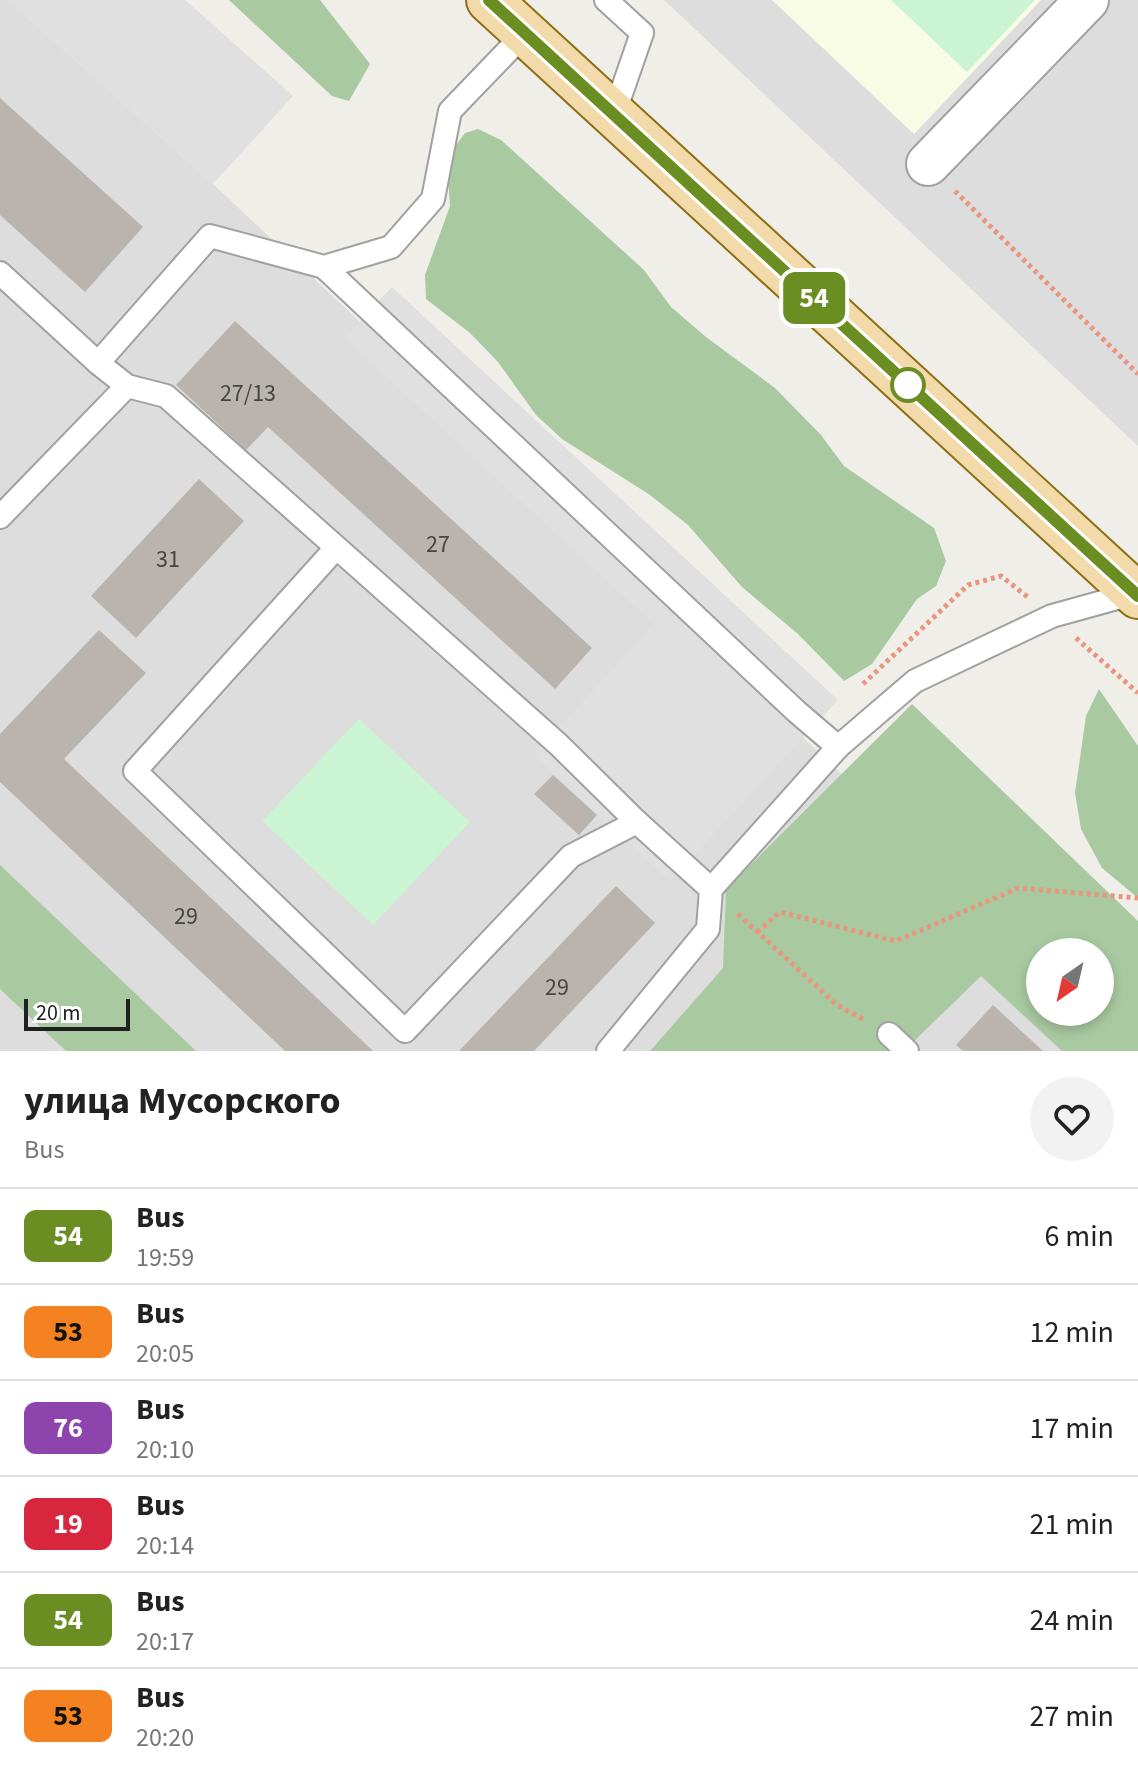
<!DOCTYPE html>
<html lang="en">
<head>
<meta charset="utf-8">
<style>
	:root { --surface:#fff; --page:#f2f2f2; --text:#222; --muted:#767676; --line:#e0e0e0 }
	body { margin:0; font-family:"Source Sans 3",sans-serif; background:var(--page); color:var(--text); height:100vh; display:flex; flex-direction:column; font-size:30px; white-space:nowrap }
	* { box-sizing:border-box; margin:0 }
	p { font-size:26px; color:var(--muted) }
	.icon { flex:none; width:44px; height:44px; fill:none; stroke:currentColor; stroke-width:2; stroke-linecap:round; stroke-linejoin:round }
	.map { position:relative; height:1051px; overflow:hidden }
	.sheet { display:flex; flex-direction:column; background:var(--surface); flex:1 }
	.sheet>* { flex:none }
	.badge { padding:0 16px; border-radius:12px; font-size:28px; line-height:52px }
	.needle { width:52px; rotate:214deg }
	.tools { position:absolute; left:1026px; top:938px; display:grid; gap:16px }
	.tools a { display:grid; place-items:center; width:88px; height:88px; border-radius:50%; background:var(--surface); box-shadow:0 4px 12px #0003; font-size:40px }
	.scale { position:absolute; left:24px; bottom:20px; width:106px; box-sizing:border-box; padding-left:8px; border:4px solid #202020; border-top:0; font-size:22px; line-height:28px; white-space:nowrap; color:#202020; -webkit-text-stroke:6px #fff; paint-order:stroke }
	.map>.badge { position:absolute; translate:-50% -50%; box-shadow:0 0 0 4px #fff }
	.round { display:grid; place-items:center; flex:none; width:84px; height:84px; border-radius:42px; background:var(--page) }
	.overview { display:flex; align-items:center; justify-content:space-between; height:136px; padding:0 24px }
	h1 { font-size:38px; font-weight:700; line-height:60px }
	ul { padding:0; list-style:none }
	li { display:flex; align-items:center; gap:24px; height:96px; padding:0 24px; border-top:2px solid var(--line) }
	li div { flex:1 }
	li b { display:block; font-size:30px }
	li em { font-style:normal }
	li .badge { min-width:88px; font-weight:700; text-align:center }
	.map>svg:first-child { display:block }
</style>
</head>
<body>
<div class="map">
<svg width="1138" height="1051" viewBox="0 0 1138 1051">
	<rect width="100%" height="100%" fill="#f0eee8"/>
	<g fill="#dedddd">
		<polygon points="0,0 8,0 213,184 1040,960 1040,1012 1137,1051 0,1051"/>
		<polygon points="664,0 1138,0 1138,446"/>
	</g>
	<polygon fill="#f9fce5" points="772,0 1041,0 914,134"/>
	<g fill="#a9caa1" fill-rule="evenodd">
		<polygon points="229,0 320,0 370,64 349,101 332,96"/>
		<polygon points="478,129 501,140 644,270 671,307 706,337 775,388 821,435 844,466 934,528 946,561 936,586 917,599 872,664 844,681 798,634 742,587 688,525 650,495 562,439 536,415 498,362 470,333 426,299 425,275 450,206 448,177 454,148 465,133"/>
		<polygon points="1099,689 1138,746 1138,898 1102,868 1081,829 1075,793 1086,716"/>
		<path d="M912,704L1138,921V1051H1062L981,976L904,1051H650L723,968L726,889ZM1040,952H1100V1012H1040Z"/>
		<polygon points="0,865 196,1051 66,1051 0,989"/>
	</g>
	<g fill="#cbf4d2">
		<polygon points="891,0 1035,0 967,72"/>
		<polygon points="359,719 470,822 373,925 262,821"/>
	</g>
	<g fill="#e0e0e0">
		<polygon points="8,0 185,0 293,96 213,184"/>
		<polygon points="392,287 838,700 670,881 534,755 654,624 344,338"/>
	</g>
	<g fill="#b9b4ae">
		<polygon points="0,98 143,227 85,292 0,215"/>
		<polygon points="235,321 592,648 555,689 268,427 246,450 176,385"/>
		<polygon points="199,479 244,521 136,638 91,596"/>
		<polygon points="99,630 146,673 64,759 373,1051 285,1051 0,782 0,734"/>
		<polygon points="553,775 597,815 579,835 534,794"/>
		<polygon points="616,886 655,923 534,1051 459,1051"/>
		<polygon points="993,1005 1043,1051 963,1051 956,1045"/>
	</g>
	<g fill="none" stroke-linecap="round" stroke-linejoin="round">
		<g stroke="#a1a1a1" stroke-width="26">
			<g id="service">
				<polyline points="606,0 642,33 614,114"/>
				<polyline points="324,267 797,712 838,747"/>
				<polyline points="0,273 98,363 210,236 324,267 391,247 433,199 450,111 525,33"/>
				<polyline points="98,363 127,386 166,396 559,745 637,822 711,889"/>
				<polyline points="0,517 127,386"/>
				<polyline points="336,548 135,771 405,1031 571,856 637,822"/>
				<polyline points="889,1034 907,1051"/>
				<polyline points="608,1051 708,929 711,889 838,747 915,681 1052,616 1135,593"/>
			</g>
		</g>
		<g stroke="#a1a1a1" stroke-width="46">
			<polyline id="minor" points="928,164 1087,0"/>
		</g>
		<g stroke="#8b6f12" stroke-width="48">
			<polyline id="primary" points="489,0 1138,596"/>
		</g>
		<g stroke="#ea957e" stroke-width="5" stroke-dasharray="4 4" stroke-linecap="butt">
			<polyline points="955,191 1138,374"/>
			<polyline points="1076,638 1138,693"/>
			<polyline points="863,684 968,585 1001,576 1029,598"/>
			<polyline points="738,914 837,1005 865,1020"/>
			<polyline points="757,932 780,912 896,941 1018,888 1138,898"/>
		</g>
		<use href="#service" stroke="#fff" stroke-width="22"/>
		<use href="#minor" stroke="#fff" stroke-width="42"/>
		<use href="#primary" stroke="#f2daab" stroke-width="44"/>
	</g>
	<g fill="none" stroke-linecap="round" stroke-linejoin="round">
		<g stroke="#fff" stroke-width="18">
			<polyline id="line" points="489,0 1138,596"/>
		</g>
		<use href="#line" stroke="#6b8e23" stroke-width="12"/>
	</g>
	<circle fill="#fff" stroke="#6b8e23" stroke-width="4" cx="908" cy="385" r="16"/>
	<g text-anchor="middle" stroke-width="6" stroke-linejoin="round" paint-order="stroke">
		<g font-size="24" fill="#464544">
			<text x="248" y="401">27/13</text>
			<text x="438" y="552">27</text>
			<text x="168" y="567">31</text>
			<text x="186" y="924">29</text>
			<text x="557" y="995">29</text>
		</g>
	</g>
</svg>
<div class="tools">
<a><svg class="needle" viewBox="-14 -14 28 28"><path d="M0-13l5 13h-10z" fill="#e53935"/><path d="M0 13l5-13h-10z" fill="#767676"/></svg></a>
</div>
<div class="scale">20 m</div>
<b class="badge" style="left:814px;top:298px;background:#6b8e23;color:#fff">54</b>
</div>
<section class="sheet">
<div class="overview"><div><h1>улица Мусорского</h1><p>Bus</p></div><a class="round"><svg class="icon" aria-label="heart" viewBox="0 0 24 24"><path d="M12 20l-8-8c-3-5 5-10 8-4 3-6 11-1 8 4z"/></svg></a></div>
<ul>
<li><span class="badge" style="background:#6b8e23;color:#fff">54</span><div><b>Bus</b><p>19:59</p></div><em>6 min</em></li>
<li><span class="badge" style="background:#f58220;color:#111">53</span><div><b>Bus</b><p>20:05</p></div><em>12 min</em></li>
<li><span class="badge" style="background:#8e44ad;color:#fff">76</span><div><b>Bus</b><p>20:10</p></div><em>17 min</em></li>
<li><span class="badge" style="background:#d7263d;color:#fff">19</span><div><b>Bus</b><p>20:14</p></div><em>21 min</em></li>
<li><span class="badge" style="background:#6b8e23;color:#fff">54</span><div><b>Bus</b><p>20:17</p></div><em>24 min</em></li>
<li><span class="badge" style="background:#f58220;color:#111">53</span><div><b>Bus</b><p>20:20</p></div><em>27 min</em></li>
</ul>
</section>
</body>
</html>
